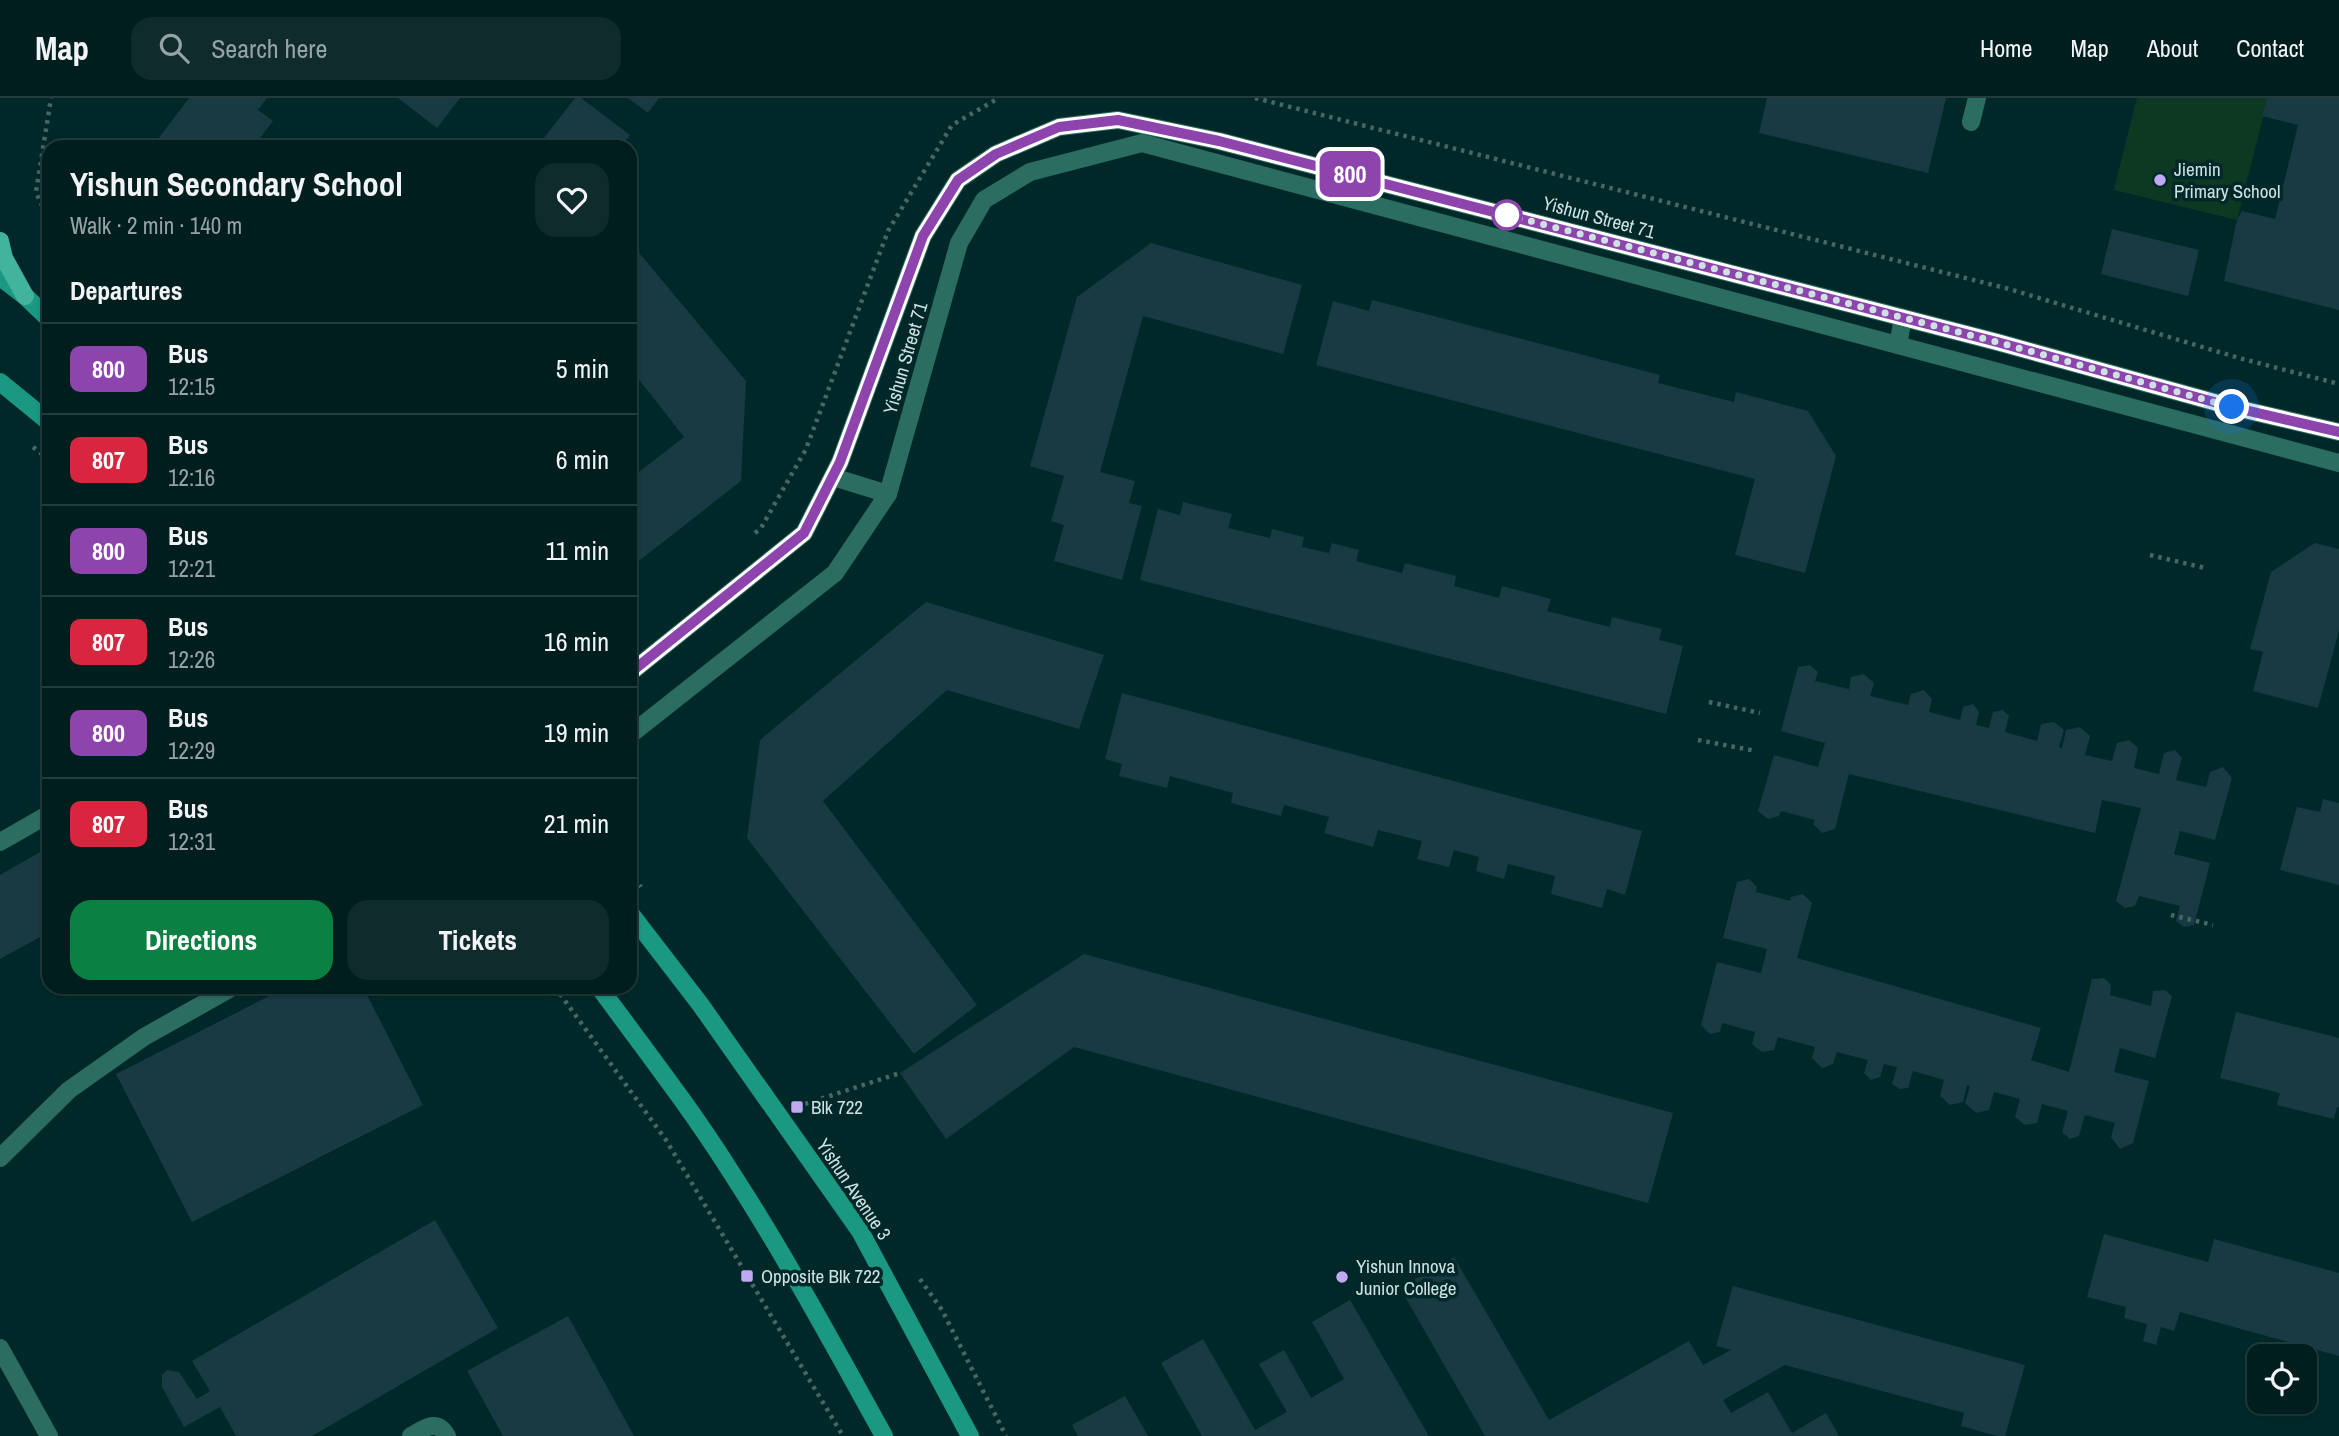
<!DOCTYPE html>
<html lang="en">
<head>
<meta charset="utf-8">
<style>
	:root { --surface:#011e1f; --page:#0f2b2c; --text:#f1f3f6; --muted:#96a2a4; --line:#233c3d; --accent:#0b8043 }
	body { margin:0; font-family:"Archivo Narrow",sans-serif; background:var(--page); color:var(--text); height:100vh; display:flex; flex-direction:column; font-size:26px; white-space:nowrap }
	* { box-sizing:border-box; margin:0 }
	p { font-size:23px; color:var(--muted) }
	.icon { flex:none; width:38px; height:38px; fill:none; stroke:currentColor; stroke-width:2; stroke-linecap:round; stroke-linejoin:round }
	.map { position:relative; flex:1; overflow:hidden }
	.details { position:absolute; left:42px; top:42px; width:595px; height:854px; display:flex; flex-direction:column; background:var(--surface); border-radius:21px; box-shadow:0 2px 5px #0004,0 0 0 2px var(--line) }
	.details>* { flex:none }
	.badge { padding:0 14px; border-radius:10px; font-size:24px; line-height:46px }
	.fabs { position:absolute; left:2247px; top:1246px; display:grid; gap:14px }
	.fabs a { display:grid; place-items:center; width:70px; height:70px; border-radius:14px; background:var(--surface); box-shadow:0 2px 5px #0004,0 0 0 2px var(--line); font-size:35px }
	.you { position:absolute; width:35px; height:35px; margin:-18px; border:5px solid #fff; border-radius:50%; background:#1a73e8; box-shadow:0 0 0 10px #1a73e833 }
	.map>.badge { position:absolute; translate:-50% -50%; box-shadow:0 0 0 4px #fff }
	h2 { padding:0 28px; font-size:26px; line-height:63px }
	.round { display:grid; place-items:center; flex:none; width:74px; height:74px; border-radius:21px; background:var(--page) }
	.headline { display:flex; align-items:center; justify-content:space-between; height:119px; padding:0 28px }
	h1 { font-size:33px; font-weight:800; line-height:52px }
	.cta { display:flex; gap:14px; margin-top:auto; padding:14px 28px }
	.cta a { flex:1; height:80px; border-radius:21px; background:var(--accent); color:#fff; font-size:28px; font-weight:800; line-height:80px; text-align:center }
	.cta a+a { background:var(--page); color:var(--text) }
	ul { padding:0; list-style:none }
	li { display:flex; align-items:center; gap:21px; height:91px; padding:0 28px; border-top:2px solid var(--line) }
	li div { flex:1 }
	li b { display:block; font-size:26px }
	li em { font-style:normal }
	li .badge { min-width:77px; font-weight:700; text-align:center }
	header { display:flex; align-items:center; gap:42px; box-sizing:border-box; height:98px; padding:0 35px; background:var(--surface); border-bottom:2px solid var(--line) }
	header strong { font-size:33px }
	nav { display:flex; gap:38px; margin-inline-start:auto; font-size:24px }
	.search { width:490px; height:63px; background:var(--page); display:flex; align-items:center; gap:18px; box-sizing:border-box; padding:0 24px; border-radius:21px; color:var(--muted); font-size:26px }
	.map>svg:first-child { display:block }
</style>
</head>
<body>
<header>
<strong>Map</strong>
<div class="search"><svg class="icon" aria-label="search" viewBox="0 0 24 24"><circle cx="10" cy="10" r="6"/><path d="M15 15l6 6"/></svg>Search here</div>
<nav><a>Home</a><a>Map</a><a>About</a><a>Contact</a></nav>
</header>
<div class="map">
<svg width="2339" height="1338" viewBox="0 0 2339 1338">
	<rect width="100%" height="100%" fill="#012829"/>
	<polygon fill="#0d3822" points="2137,0 2268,0 2237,122 2114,92"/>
	<g fill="#183a43">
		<polygon points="189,0 267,0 258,12 273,23 253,49 152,49"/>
		<polygon points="398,0 460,0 437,30"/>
		<polygon points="575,0 581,0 630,37 621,49 537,49"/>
		<polygon points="628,0 659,0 648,15"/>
		<polygon points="1767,0 1946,0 1928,75 1759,35"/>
		<polygon points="2267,0 2339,0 2339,212 2224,183 2237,122 2242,113 2275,121 2298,27 2262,18"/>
		<polygon points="2112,131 2199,152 2188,198 2101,176"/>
		<polygon points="630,144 746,283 741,383 630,470 630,381 684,339 630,270"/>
		<polygon points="1151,145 1302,187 1283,256 1143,218 1100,374 1135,383 1129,405 1142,408 1122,482 1054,463 1064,427 1051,423 1064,378 1030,368 1077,199"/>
		<polygon points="1372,202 1660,277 1658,285 1734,304 1736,294 1808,313 1836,358 1805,475 1735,457 1755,381 1316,267 1333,203 1369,213"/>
		<polygon points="1183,404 1232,416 1228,430 1270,440 1272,431 1304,439 1302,449 1329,455 1332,445 1359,452 1356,463 1402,475 1405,465 1456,478 1454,488 1499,500 1502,488 1551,501 1547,513 1610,529 1612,519 1662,531 1659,542 1683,548 1666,616 1140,482 1158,411 1180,417"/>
		<polygon points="2315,445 2339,451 2339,533 2318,610 2253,593 2263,554 2250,551 2271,474"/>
		<polygon points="926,504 1104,557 1079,631 947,592 823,703 977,907 914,956 747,740 760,642"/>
		<polygon points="1810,567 1818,574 1815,583 1849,591 1851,579 1864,576 1874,585 1870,598 1908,607 1911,596 1924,592 1932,601 1929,614 1960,622 1963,609 1973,606 1979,614 1976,627 1989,630 1993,614 2003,612 2009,618 2005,634 2037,643 2041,626 2054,624 2064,632 2059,649 2062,650 2066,632 2080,629 2090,638 2085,657 2112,663 2117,645 2129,642 2138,650 2134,670 2159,676 2164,655 2175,652 2182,660 2176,682 2206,689 2210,674 2223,669 2232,680 2215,742 2180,733 2174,756 2210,765 2194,827 2184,829 2176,823 2180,808 2139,798 2135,808 2125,810 2116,803 2141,710 2102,702 2095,735 1849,676 1835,731 1822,735 1813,726 1815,722 1781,713 1779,718 1768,721 1758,713 1774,657 1818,669 1825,645 1781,633 1798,569"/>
		<polygon points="1122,595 1642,733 1625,797 1607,791 1602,810 1551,796 1555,778 1508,766 1504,781 1476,773 1479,759 1454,752 1449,769 1417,761 1422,743 1378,732 1373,749 1324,735 1329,719 1284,707 1281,718 1231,705 1233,695 1170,678 1167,690 1119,678 1122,666 1105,661"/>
		<polygon points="2323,701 2339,705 2339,787 2280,772 2297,709 2320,714"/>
		<polygon points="49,749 49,834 0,861 0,777"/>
		<polygon points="1749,781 1757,789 1756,794 1790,803 1791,799 1803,796 1812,805 1797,860 2041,930 2031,962 2069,974 2092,881 2104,880 2111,887 2110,897 2151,908 2153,893 2165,892 2172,898 2155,960 2120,950 2114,974 2149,983 2133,1045 2120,1051 2111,1039 2115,1025 2085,1017 2079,1038 2070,1041 2062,1034 2068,1013 2042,1006 2037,1025 2025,1027 2015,1019 2020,1001 1994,994 1989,1012 1976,1015 1965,1005 1970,988 1967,987 1963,1004 1950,1007 1940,998 1944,982 1913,973 1908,990 1900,991 1892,986 1897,969 1884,966 1880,979 1871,982 1864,975 1868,962 1837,954 1833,966 1822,970 1812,960 1815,949 1778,939 1774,952 1762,954 1752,946 1755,934 1722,925 1720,934 1710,936 1701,927 1717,864 1761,875 1767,851 1723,840 1737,784"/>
		<polygon points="1084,856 1673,1015 1648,1105 1074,949 946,1041 900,975"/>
		<polygon points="287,889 363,889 423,1007 192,1124 116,976"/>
		<polygon points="2236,914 2339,940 2339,1009 2337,1009 2334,1021 2277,1007 2280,995 2220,980"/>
		<polygon points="435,1122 498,1230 312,1338 236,1338 220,1309 184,1329 162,1289 162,1277 167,1272 179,1274 197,1301 210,1293 192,1263"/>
		<polygon points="2104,1136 2208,1164 2214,1141 2339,1175 2339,1258 2180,1214 2174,1233 2161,1229 2156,1247 2143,1243 2147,1226 2124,1220 2126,1209 2087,1199"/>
		<polygon points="1454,1159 1549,1322 1689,1243 1703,1267 1731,1252 1716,1248 1733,1188 2025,1267 2005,1338 1997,1338 1961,1328 1964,1315 1785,1267 1723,1302 1731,1315 1768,1294 1792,1335 1826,1315 1839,1338 1485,1338 1400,1190"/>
		<polygon points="1350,1202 1429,1338 1202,1338 1161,1265 1203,1241 1255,1332 1287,1314 1259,1266 1284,1252 1311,1300 1344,1281 1312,1224"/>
		<polygon points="568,1218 634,1338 503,1338 467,1273"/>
		<polygon points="1125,1298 1148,1338 1078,1338 1072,1327"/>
	</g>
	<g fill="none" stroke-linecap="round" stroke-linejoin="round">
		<g stroke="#466667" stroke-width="4.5" stroke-dasharray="3.5 5" stroke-linecap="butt">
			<polyline points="1255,0 2009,191 2239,260 2339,286"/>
			<polyline points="49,124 36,94 51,0"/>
			<polyline points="33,349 49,362"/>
			<polyline points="755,435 761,430 806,351 888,133 952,27 999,0"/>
			<polyline points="2150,457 2205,470"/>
			<polyline points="1709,604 1760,615"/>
			<polyline points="1698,642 1756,653"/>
			<polyline points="630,773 641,789"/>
			<polyline points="2171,817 2213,827"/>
			<polyline points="555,889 666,1042 843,1338"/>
			<polyline points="805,1006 900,975"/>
			<polyline points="920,1181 942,1212 1006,1338"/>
		</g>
		<g stroke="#2b6d60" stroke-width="18">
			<polyline points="1971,24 1977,0"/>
			<polyline points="1898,247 1903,220"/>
			<polyline points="0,744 49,716"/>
			<polyline points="0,1060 69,992 144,939 233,889"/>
			<polyline points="0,1250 49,1338"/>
			<path d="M411,1338C425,1330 437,1320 447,1338"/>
		</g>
		<g stroke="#2b6d60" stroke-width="18">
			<polyline points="833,379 888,396"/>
			<polyline points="630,575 804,435 840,364 923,138 958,82 996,56 1059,29 1118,22 1219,43 1997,244 2232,309 2339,334"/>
			<polyline points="630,637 835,475 888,396 959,145 984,102 1030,74 1142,45 2339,365"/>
		</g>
		<g stroke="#1a9882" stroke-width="18">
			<polyline points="0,179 25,198 49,221"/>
			<polyline points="0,284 49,324"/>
			<polyline points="630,815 700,906 860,1133 970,1338"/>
			<path d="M599,889C643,949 689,1008 729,1071C785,1157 834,1248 884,1338"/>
		</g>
		<polyline stroke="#42b49d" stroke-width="18" points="0,143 4,160 25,198"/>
	</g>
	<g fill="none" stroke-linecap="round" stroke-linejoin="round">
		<g stroke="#fff" stroke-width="16">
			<polyline id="line" points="630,575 804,435 840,364 923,138 958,82 996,56 1059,29 1118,22 1219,43 1997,244 2232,309 2339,334"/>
		</g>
		<use href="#line" stroke="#8e44ad" stroke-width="10"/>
		<polyline stroke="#cee1e2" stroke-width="7" stroke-dasharray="0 12.6" points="1507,117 1997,244 2232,309"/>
	</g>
	<g fill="#c1a8f3" stroke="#012829" stroke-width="2.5">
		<circle cx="2160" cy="82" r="7"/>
		<rect x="790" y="1002" width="14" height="14" rx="3.5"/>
		<rect x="740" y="1171" width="14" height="14" rx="3.5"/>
		<circle cx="1342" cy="1179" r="7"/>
	</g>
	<circle fill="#fff" stroke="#8e44ad" stroke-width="3.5" cx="1507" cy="117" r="14"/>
	<g text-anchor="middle" stroke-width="7" stroke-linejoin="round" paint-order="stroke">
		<g font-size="19" fill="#cee1e2" stroke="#012829" text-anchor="start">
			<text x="2174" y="78">Jiemin<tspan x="2174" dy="22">Primary School</tspan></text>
			<text x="811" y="1016">Blk 722</text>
			<text x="1356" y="1175">Yishun Innova<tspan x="1356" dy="22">Junior College</tspan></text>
			<text x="761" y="1185">Opposite Blk 722</text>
		</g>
		<g font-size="19" fill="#cee1e2" stroke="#012829">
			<text transform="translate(1599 119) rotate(15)" y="7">Yishun Street 71</text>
			<text transform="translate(905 260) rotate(-74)" y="7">Yishun Street 71</text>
			<text transform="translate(854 1091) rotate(56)" y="7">Yishun Avenue 3</text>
		</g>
	</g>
</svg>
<div class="fabs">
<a><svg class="icon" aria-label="locate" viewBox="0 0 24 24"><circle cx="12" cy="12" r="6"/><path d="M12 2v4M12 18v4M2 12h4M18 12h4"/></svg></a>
</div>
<div class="you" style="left:2232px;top:309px"></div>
<b class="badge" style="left:1350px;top:76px;background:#8e44ad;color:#fff">800</b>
<section class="details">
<div class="headline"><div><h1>Yishun Secondary School</h1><p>Walk · 2 min · 140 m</p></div><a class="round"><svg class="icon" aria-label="heart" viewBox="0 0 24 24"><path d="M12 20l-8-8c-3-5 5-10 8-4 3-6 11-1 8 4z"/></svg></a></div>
<h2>Departures</h2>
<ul>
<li><span class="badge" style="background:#8e44ad;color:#fff">800</span><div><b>Bus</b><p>12:15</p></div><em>5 min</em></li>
<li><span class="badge" style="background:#d7263d;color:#fff">807</span><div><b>Bus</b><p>12:16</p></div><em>6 min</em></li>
<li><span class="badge" style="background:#8e44ad;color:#fff">800</span><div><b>Bus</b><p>12:21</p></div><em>11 min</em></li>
<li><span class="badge" style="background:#d7263d;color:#fff">807</span><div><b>Bus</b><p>12:26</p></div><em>16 min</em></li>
<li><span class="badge" style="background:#8e44ad;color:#fff">800</span><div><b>Bus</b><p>12:29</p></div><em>19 min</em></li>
<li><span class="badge" style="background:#d7263d;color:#fff">807</span><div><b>Bus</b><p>12:31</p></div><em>21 min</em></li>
</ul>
<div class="cta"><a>Directions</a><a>Tickets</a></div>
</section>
</div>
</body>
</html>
